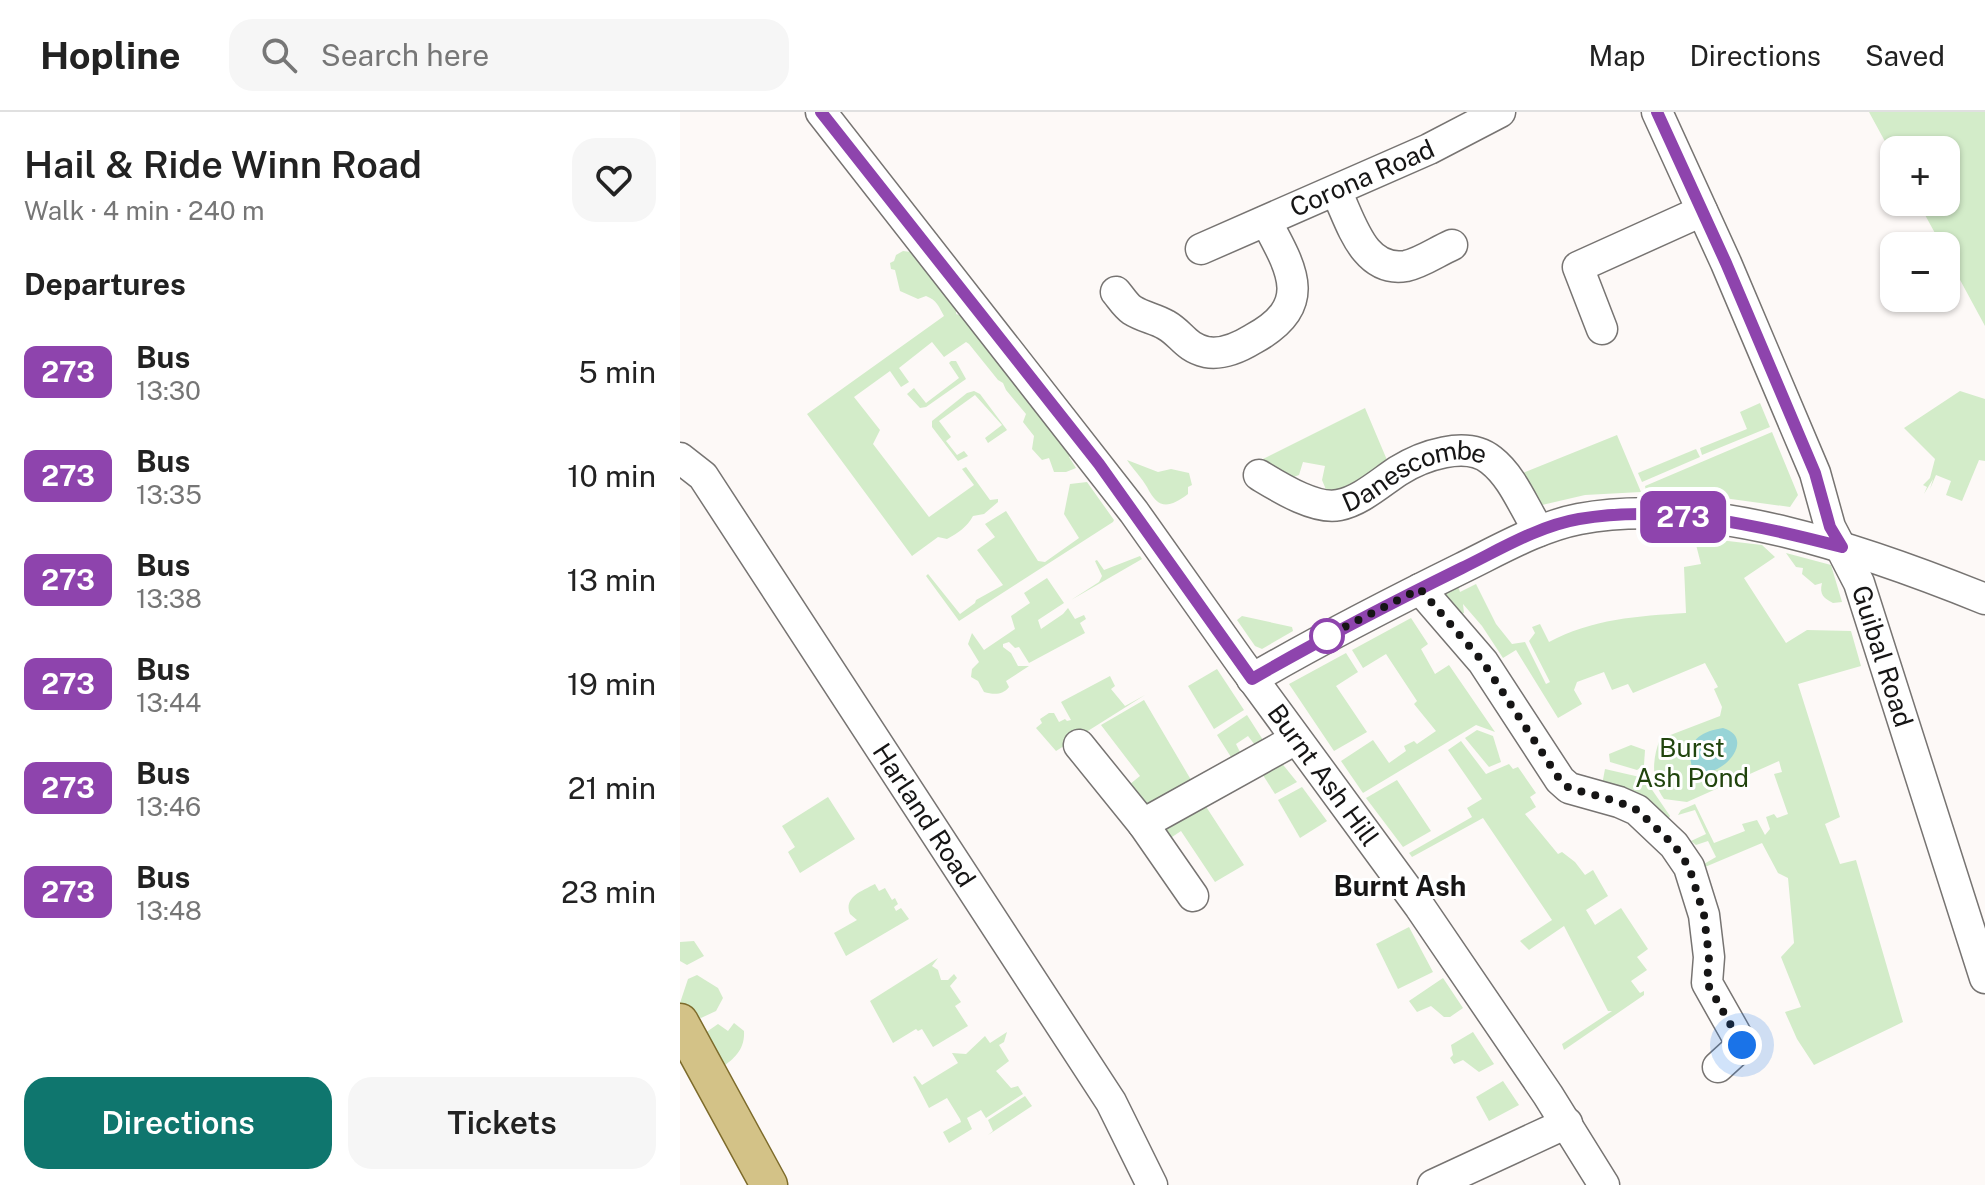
<!DOCTYPE html>
<html lang="en">
<head>
<meta charset="utf-8">
<style>
	:root { --surface:#fff; --page:#f6f6f6; --text:#222; --muted:#767676; --line:#e0e0e0; --accent:#0f766e }
	body { margin:0; font-family:"Public Sans",sans-serif; background:var(--page); color:var(--text); height:100vh; display:flex; flex-direction:column; font-size:30px; white-space:nowrap }
	* { box-sizing:border-box; margin:0 }
	p { font-size:26px; color:var(--muted) }
	.icon { flex:none; width:44px; height:44px; fill:none; stroke:currentColor; stroke-width:2; stroke-linecap:round; stroke-linejoin:round }
	.map { position:relative; flex:1; overflow:hidden }
	.panel { display:flex; flex-direction:column; background:var(--surface); width:680px }
	.panel>* { flex:none }
	.badge { padding:0 16px; border-radius:12px; font-size:28px; line-height:52px }
	.fabs { position:absolute; left:1200px; top:24px; display:grid; gap:16px }
	.fabs a { display:grid; place-items:center; width:80px; height:80px; border-radius:16px; background:var(--surface); box-shadow:0 2px 6px #0004; font-size:40px }
	.you { position:absolute; width:40px; height:40px; margin:-20px; border:6px solid #fff; border-radius:50%; background:#1a73e8; box-shadow:0 0 0 12px #1a73e833 }
	.map>.badge { position:absolute; translate:-50% -50%; box-shadow:0 0 0 4px #fff }
	h2 { padding:0 24px; font-size:30px; line-height:72px }
	.round { display:grid; place-items:center; flex:none; width:84px; height:84px; border-radius:24px; background:var(--page) }
	.head { display:flex; align-items:center; justify-content:space-between; height:136px; padding:0 24px }
	h1 { font-size:38px; font-weight:600; line-height:60px }
	.cta { display:flex; gap:16px; margin-top:auto; padding:16px 24px }
	.cta a { flex:1; height:92px; border-radius:24px; background:var(--accent); color:#fff; font-size:32px; font-weight:600; line-height:92px; text-align:center }
	.cta a+a { background:var(--page); color:var(--text) }
	ul { padding:0; list-style:none }
	li { display:flex; align-items:center; gap:24px; height:104px; padding:0 24px }
	li div { flex:1 }
	li b { display:block; font-size:30px }
	li em { font-style:normal }
	li .badge { min-width:88px; font-weight:700; text-align:center }
	header { display:flex; align-items:center; gap:48px; box-sizing:border-box; height:112px; padding:0 40px; background:var(--surface); border-bottom:2px solid var(--line) }
	header strong { font-size:38px }
	nav { display:flex; gap:44px; margin-inline-start:auto; font-size:28px }
	.search { width:560px; height:72px; background:var(--page); display:flex; align-items:center; gap:20px; box-sizing:border-box; padding:0 28px; border-radius:24px; color:var(--muted); font-size:30px }
	main { display:flex; flex:1; min-height:0 }
	.map>svg:first-child { display:block }
</style>
</head>
<body>
<header>
<strong>Hopline</strong>
<div class="search"><svg class="icon" aria-label="search" viewBox="0 0 24 24"><circle cx="10" cy="10" r="6"/><path d="M15 15l6 6"/></svg>Search here</div>
<nav><a>Map</a><a>Directions</a><a>Saved</a></nav>
</header>
<main>
<section class="panel">
<div class="head"><div><h1>Hail &amp; Ride Winn Road</h1><p>Walk · 4 min · 240 m</p></div><a class="round"><svg class="icon" aria-label="heart" viewBox="0 0 24 24"><path d="M12 20l-8-8c-3-5 5-10 8-4 3-6 11-1 8 4z"/></svg></a></div>
<h2>Departures</h2>
<ul>
<li><span class="badge" style="background:#8e44ad;color:#fff">273</span><div><b>Bus</b><p>13:30</p></div><em>5 min</em></li>
<li><span class="badge" style="background:#8e44ad;color:#fff">273</span><div><b>Bus</b><p>13:35</p></div><em>10 min</em></li>
<li><span class="badge" style="background:#8e44ad;color:#fff">273</span><div><b>Bus</b><p>13:38</p></div><em>13 min</em></li>
<li><span class="badge" style="background:#8e44ad;color:#fff">273</span><div><b>Bus</b><p>13:44</p></div><em>19 min</em></li>
<li><span class="badge" style="background:#8e44ad;color:#fff">273</span><div><b>Bus</b><p>13:46</p></div><em>21 min</em></li>
<li><span class="badge" style="background:#8e44ad;color:#fff">273</span><div><b>Bus</b><p>13:48</p></div><em>23 min</em></li>
</ul>
<div class="cta"><a>Directions</a><a>Tickets</a></div>
</section>
<div class="map">
<svg width="1305" height="1073" viewBox="0 0 1305 1073">
	<rect width="100%" height="100%" fill="#fdf9f7"/>
	<g fill="#d3ecc9">
		<polygon points="1189,0 1305,0 1305,214 1266,142 1266,134 1262,134 1238,90 1266,90 1266,38 1214,38 1214,46"/>
		<path d="M223,139L231,140L270,183V190L276,196V202L282,204L355,295L356,299L367,303L395,342L389,345L396,356L386,360H374L369,346L362,348L352,337L354,324L343,310L346,302L326,278L323,271L318,268L289,232L286,230L264,245L252,230L219,256L229,270L221,275L210,259L174,285L200,318L193,332L249,405L294,373L282,357L286,355L310,388L318,387V390L304,402L293,404C287,415 278,421 267,427L258,425L232,444L127,302L264,204C259,195 257,188 246,184L238,187L220,179L215,158L211,157L210,151L214,149L216,143Z"/>
		<polygon points="271,249 276,249 286,267 246,295 240,296 227,282 234,276 246,291 279,266 269,251"/>
		<polygon points="294,279 300,282 327,318 308,331 305,326 322,313 295,283 259,309 271,325 266,329 277,343 284,339 288,344 278,349 252,315 252,309 287,281"/>
		<polygon points="1280,279 1305,287 1305,349 1299,348 1282,389 1266,383 1271,369 1256,363 1250,377 1253,367 1244,382 1247,375 1243,373 1250,366 1255,347 1224,316"/>
		<polygon points="1080,291 1090,315 1022,343 1020,336 1067,317 1060,300"/>
		<polygon points="685,296 707,348 702,357 667,380 647,380 642,368 645,354 623,350 619,363 608,367 584,354 581,348"/>
		<polygon points="1092,320 1118,383 1110,395 1022,383 966,379 965,374"/>
		<polygon points="937,323 961,380 905,383 862,393 843,361"/>
		<polygon points="1016,337 1020,345 962,370 958,361"/>
		<path d="M447,348L478,360L491,357L509,361L512,373L508,375V382C488,397 478,397 467,375C462,366 453,357 447,348Z"/>
		<polygon points="407,370 434,408 433,410 279,509 246,464 248,462 280,502 295,491 296,488 323,473 297,438 315,425 305,412 326,399 358,449 365,450 399,426 384,402 390,372"/>
		<path d="M1014,425L1082,433L1095,445L1064,466L1106,531L1127,518L1171,519L1181,554L1118,572L1160,705L1145,712L1160,752L1176,748L1223,910L1134,953L1117,927L1105,900L1121,895L1101,845L1114,831L1108,766L1098,761L1082,731L1025,755L1024,752L1036,745L1028,729L1016,733L1011,729L1026,722L1015,698L998,703L1001,698L1015,692L1034,731L1065,719L1062,712L1077,708L1085,723L1090,717L1086,705L1094,702L1097,706L1108,702L1094,662L1102,660L1099,649L1007,690L984,687C971,669 972,647 980,627L1040,604L1042,595L1034,577L1038,575L1025,551L953,581L948,572L932,578L924,560L897,570L894,578L902,592L878,606L836,538L823,546L802,514L783,492L784,501L779,503L763,483L778,474L780,480L796,472L816,512L832,532L845,530L866,572L870,570L849,529L855,521L852,515L860,512L869,530C912,507 958,504 1006,501L1004,455L1021,452Z"/>
		<path d="M1106,441L1151,453L1162,490L1153,491C1144,486 1139,483 1142,471L1135,473L1122,462L1123,456L1116,455Z"/>
		<polygon points="460,444 462,447 391,488 419,470 422,464 415,449 417,448 424,458"/>
		<path d="M367,466L384,491L358,508L361,517L383,502L388,496L395,507L404,503L406,507L400,511L405,521L349,551L339,535L335,536L329,530L323,532V535L331,541L338,554H349L326,569L329,575C323,583 314,583 304,580L298,569L291,565L292,557L299,550L288,532L292,521L304,538L335,517L331,504L350,491L344,481Z"/>
		<polygon points="562,504 612,515 613,519 582,537 575,534 557,508"/>
		<polygon points="731,506 748,532 741,537 755,562 769,553 815,620 796,613 683,681 661,649 693,628 709,651 726,639 724,634 734,629 737,632 756,619 734,592 737,589 706,542 683,556 672,538"/>
		<polygon points="666,541 678,560 656,574 687,620 654,639 609,572"/>
		<polygon points="537,557 564,598 534,617 508,574"/>
		<polygon points="430,564 435,574 431,577 445,594 465,583 376,639 356,616 362,611 360,607 369,601 374,601 379,610 385,607 387,609 391,608 381,590"/>
		<polygon points="464,588 514,673 469,693 455,688 444,677 460,664 421,613"/>
		<polygon points="567,603 583,628 575,633 568,624 556,632 560,640 551,645 537,623"/>
		<polygon points="797,618 813,624 821,650 809,655 785,626"/>
		<polygon points="781,629 806,662 829,652 833,657 838,655 856,681 850,685 856,695 845,702 878,742 882,740 895,750 905,763 913,758 928,784 906,798 915,813 941,796 968,837 957,845 967,858 951,869 960,881 964,879 964,883 884,938 882,932 932,899 928,899 884,814 849,838 840,829 872,808 803,706 732,745 729,741 792,705 787,696 802,687 768,638"/>
		<polygon points="951,633 965,638 964,653 957,658 930,650 929,642"/>
		<polygon points="600,649 617,670 595,682 581,660"/>
		<polygon points="925,657 964,666 990,704 985,712 922,673"/>
		<polygon points="717,668 751,719 723,735 686,686"/>
		<polygon points="622,675 647,709 620,726 598,688"/>
		<polygon points="148,685 175,727 120,761 108,740 115,735 102,714"/>
		<polygon points="523,690 564,753 535,770 501,719 483,731 483,711"/>
		<path d="M195,772L199,779L205,776L212,788L215,786L218,792L214,795L216,799L221,796L229,807L166,844L154,821L177,808L170,802C163,785 182,779 195,772Z"/>
		<polygon points="729,815 753,860 718,877 696,832"/>
		<polygon points="14,829 24,844 7,853 0,849 0,830"/>
		<polygon points="258,846 252,854 258,858 261,868 268,868 274,862 277,866 270,874 281,890 275,894 288,914 253,935 242,917 238,919 236,917 213,931 190,889"/>
		<polygon points="17,863 38,876 43,886 36,899 21,906 5,900 0,891 8,867"/>
		<polygon points="763,866 783,896 770,905 764,905 751,894 737,900 729,889"/>
		<path d="M54,911L64,919C65,936 56,945 44,954L25,921L38,912L48,919Z"/>
		<polygon points="327,920 324,930 319,933 329,949 316,959 331,976 338,974 343,982 306,1006 301,998 287,1006 292,1017 269,1031 263,1020 281,1010 280,1007 267,986 249,996 233,965 235,964 242,973 278,951 272,941 286,942 305,924 310,931"/>
		<polygon points="793,920 814,952 799,960 783,948 774,952 770,946 773,943 771,933"/>
		<polygon points="823,969 839,993 809,1009 796,985"/>
		<polygon points="345,984 352,994 308,1023 313,1019 308,1008"/>
	</g>
	<path fill="#98d4d7" d="M1043,616C1074,625 1048,659 1026,660C1022,661 1017,659 1013,658C1004,632 1017,620 1043,616Z"/>
	<g fill="none" stroke-linecap="round" stroke-linejoin="round">
		<g stroke="#777472" stroke-width="33">
			<g id="minor">
				<path id="s1" d="M141,0L454,400L561,551L740,795L868,983L924,1073"/>
				<path id="s2" d="M977,0L1046,151L1135,361L1150,415L1179,471L1305,866"/>
				<path d="M656,79C671,109 683,161 726,154C741,151 758,139 772,133"/>
				<path id="s3" d="M521,137L749,37L820,0"/>
				<path d="M436,180C441,186 446,194 452,198C463,205 476,207 486,213C502,222 505,235 526,240C542,243 560,235 573,227C634,194 613,159 586,109"/>
				<polyline points="922,217 898,155 1022,99"/>
				<path id="s4" d="M0,346L23,364L431,990L472,1073"/>
				<path id="s5" d="M579,363C599,375 635,398 659,393C680,389 700,371 718,359C742,344 786,328 811,348C833,365 844,396 859,419"/>
				<polyline points="740,477 803,550 880,668 889,676 939,690 957,698 994,733 1009,755 1024,803 1029,845 1027,871 1062,933 1038,955"/>
				<path d="M572,567C641,527 711,491 782,456C819,438 858,415 899,407C1028,383 1186,439 1305,487"/>
				<polyline points="399,633 463,712 616,627"/>
				<polyline points="463,712 513,784"/>
				<polyline points="753,1073 887,1011"/>
			</g>
		</g>
		<g stroke="#7d6b2b" stroke-width="39">
			<polyline id="major" points="0,910 89,1073"/>
		</g>
		<use href="#minor" stroke="#fff" stroke-width="30"/>
		<use href="#major" stroke="#d3c287" stroke-width="36"/>
	</g>
	<g fill="none" stroke-linecap="round" stroke-linejoin="round">
		<g stroke="#fff" stroke-width="18">
			<path id="line" d="M141,0L419,352L572,567C641,527 711,491 782,456C819,438 858,414 899,407C987,392 1077,413 1162,435L1150,415L1135,361L1046,151L977,0"/>
		</g>
		<use href="#line" stroke="#8e44ad" stroke-width="12"/>
		<polyline stroke="#161515" stroke-width="8" stroke-dasharray="0 14.4" points="647,524 637,529 740,477 803,550 880,668 889,676 939,690 957,698 994,733 1009,755 1024,803 1029,845 1027,871 1062,933"/>
	</g>
	<circle fill="#fff" stroke="#8e44ad" stroke-width="4" cx="647" cy="524" r="16"/>
	<g text-anchor="middle" stroke-width="6" stroke-linejoin="round" paint-order="stroke">
		<g font-size="26" fill="#161515" stroke="#fff">
			<text dy="9" stroke="none"><textPath href="#s3" startOffset="176">Corona Road</textPath></text>
			<text dy="9" stroke="none"><textPath href="#s5" startOffset="170">Danescombe</textPath></text>
			<text dy="9" stroke="none"><textPath href="#s2" startOffset="590">Guibal Road</textPath></text>
			<text dy="9" stroke="none"><textPath href="#s1" startOffset="832">Burnt Ash Hill</textPath></text>
			<text dy="9" stroke="none"><textPath href="#s4" startOffset="434">Harland Road</textPath></text>
		</g>
		<g font-size="26" fill="#21450e" stroke="#fff">
			<text x="1012" y="645">Burst<tspan x="1012" dy="30">Ash Pond</tspan></text>
		</g>
		<g font-size="28" font-weight="bold" fill="#161515" stroke="#fff">
			<text x="720" y="784">Burnt Ash</text>
		</g>
	</g>
</svg>
<div class="fabs">
<a>+</a>
<a>−</a>
</div>
<div class="you" style="left:1062px;top:933px"></div>
<b class="badge" style="left:1003px;top:405px;background:#8e44ad;color:#fff">273</b>
</div>
</main>
</body>
</html>
